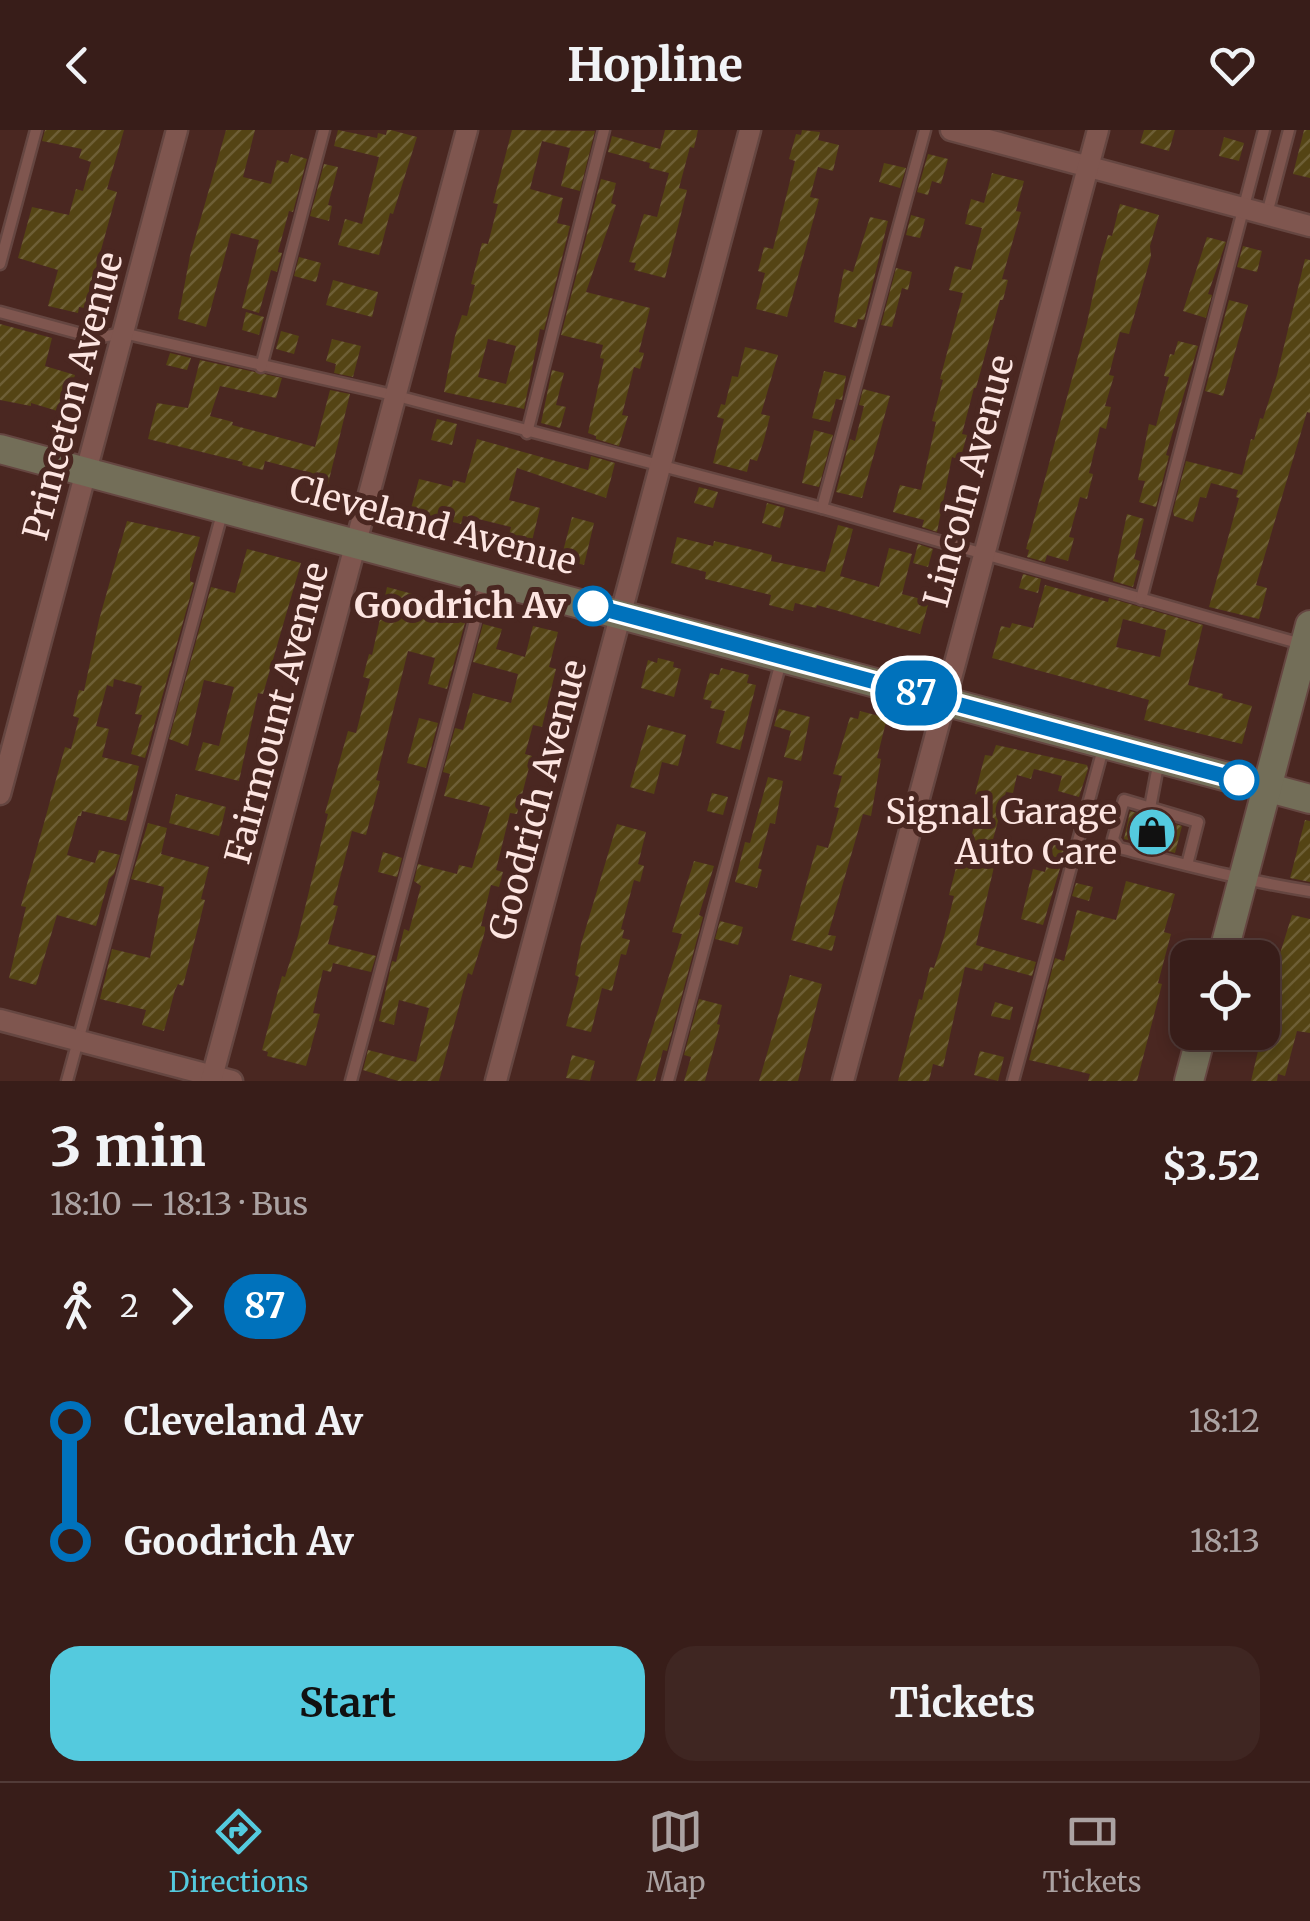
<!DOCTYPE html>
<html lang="en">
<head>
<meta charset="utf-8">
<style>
	:root { --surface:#381d19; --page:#3f2622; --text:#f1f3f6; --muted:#aba2a2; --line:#523b38; --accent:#54cade }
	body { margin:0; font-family:Merriweather,serif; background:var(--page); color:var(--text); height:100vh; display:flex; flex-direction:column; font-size:38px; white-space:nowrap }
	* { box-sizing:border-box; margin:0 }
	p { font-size:32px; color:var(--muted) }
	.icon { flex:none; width:55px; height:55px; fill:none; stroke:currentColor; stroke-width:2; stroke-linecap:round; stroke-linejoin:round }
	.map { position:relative; height:951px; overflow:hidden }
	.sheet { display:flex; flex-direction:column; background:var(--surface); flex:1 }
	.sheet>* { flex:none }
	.badge { padding:0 20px; border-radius:32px; font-size:35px; line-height:65px }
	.buttons { position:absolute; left:1170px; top:810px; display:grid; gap:20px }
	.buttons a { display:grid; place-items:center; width:110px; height:110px; border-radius:20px; background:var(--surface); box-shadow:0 5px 15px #0003,0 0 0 2px var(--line); font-size:50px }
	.map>.badge { position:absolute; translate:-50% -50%; box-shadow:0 0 0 5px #fff }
	.legs { display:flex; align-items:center; gap:15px; height:110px; padding:0 50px; font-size:32px }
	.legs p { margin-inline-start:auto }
	.head { display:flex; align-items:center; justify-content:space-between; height:170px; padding:0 50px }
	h1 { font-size:55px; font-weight:700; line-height:75px }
	.primary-button { display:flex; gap:20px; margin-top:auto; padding:20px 50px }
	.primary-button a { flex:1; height:115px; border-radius:30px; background:var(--accent); color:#111; font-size:40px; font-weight:700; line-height:115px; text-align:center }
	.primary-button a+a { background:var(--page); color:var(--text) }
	ul { padding:0 50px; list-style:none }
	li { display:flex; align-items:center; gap:35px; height:120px; font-size:38px }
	li i { display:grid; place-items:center; width:15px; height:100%; margin:0 12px; background:currentColor }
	li i::after { content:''; width:25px; height:25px; margin:-12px; border:8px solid; border-radius:50%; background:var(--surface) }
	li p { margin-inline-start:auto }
	li:first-child i { background:linear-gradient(#0000 50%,currentColor 0) }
	li:last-child i { background:linear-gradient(currentColor 50%,#0000 0) }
	header { display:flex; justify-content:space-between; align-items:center; height:130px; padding:0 50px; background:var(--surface); font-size:45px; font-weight:700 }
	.menu { display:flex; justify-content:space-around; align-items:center; height:140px; border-top:2px solid var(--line); background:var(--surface); font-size:28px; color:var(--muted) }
	.menu a { display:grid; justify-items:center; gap:5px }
	.menu .current { color:var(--accent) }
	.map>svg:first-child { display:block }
</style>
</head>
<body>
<header><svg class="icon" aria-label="back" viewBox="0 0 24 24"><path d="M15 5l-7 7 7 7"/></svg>Hopline<svg class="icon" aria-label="heart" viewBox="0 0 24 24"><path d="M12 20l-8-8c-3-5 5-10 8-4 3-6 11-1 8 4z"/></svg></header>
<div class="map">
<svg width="1310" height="951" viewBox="0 0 1310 951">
	<defs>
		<pattern id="building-hatch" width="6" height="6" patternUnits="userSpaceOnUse" patternTransform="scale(2.5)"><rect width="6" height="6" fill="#544414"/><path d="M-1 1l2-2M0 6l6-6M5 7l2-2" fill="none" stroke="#6e5f36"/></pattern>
	</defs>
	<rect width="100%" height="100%" fill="#4a2721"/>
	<g fill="url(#building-hatch)" fill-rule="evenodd">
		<polygon points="45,0 124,0 107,59 117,62 85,178 79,177 78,183 48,176 58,140 18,128 32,77 69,85 76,59 83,61 91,32 79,28 82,19 42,11"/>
		<polygon points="226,0 255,0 243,47 271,54 277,30 288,33 291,24 307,29 293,82 289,81 278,122 282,123 277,142 271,140 259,183 242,178 259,110 231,103 206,197 178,189 190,126"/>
		<polygon points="338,0 377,8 378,3 386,5 387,0 391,0 417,7 393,84 390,83 379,125 338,115 345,89 362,94 379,27 334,16"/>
		<path d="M512,0L595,1L580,61L561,56L570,18L542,11L530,59L563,68L557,93L570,96L544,200L540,199L524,279L444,262L455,206L462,185L467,186L475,155L471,154L482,113L488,114L498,74L493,73ZM488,209L516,216L506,254L478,247Z"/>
		<polygon points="665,0 698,0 694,18 690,17 679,58 687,60 665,148 634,140 636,133 629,132 644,84 657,87 669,43 649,38 650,33 608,22 612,6 660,19"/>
		<polygon points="802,0 820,2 818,10 839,15 833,41 818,37 810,67 819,69 787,187 756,179 765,143 758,141 764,117 773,119 795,31 789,29 796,4 801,5"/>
		<polygon points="1144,0 1175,0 1169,21 1140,13"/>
		<polygon points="1304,0 1310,0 1310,48 1293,44"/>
		<polygon points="1224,7 1244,13 1239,31 1219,26"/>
		<polygon points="928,24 948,29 941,54 932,51 928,65 917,62"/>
		<polygon points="884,33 906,38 900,58 879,52"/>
		<polygon points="324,34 338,37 328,75 332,76 329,91 310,86"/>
		<polygon points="992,43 1024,51 1016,81 1021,82 1002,149 1008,150 1003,170 1000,170 976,258 974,258 962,304 967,305 960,330 952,327 937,402 922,397 924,390 893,382 900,355 921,360 936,292 932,291 943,250 940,249 963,163 949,160 955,136 971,140 982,98 965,94 971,69 984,73"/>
		<polygon points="601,49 616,53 611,73 616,75 586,162 650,178 639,222 644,223 640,239 634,237 622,285 628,286 619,316 596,309 596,306 588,303 604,229 600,228 603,215 561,205"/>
		<polygon points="1120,74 1159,85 1150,116 1151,126 1129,204 1120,202 1109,245 1114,246 1105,276 1111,277 1106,299 1100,297 1089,343 1093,344 1087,369 1080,367 1069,407 1074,408 1068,431 1047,425 1045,432 1027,427 1029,420 1026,419 1087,193 1099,136 1108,105 1112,106"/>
		<polygon points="911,85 925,89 920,108 906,105"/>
		<polygon points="870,87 888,91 864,190 858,189 856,198 834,192 844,139 853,142"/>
		<polygon points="1207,107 1226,112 1208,164 1212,165 1206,188 1183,181"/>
		<polygon points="1243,116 1262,121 1257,142 1237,137"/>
		<polygon points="299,127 321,133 316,152 294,146"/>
		<polygon points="1305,129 1310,130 1310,283 1307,282 1256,455 1267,458 1259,489 1209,477 1239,368 1236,367 1238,360 1211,353 1206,368 1200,367 1193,392 1174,386 1173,381 1186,331 1242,345 1251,309 1254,310 1260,288 1263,289 1277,245"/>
		<polygon points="896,138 912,142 908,160 902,158 892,197 881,195"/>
		<polygon points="333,150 378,162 372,187 326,175"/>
		<polygon points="1229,170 1248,175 1223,266 1205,261"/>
		<polygon points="246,182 264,187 259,205 242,200"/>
		<polygon points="0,194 52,208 45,236 75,245 64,283 31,273 31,276 0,270"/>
		<polygon points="281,201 299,206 294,224 276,219"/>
		<polygon points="332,209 361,216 353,247 334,243 336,234 326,231"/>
		<polygon points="1178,211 1198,216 1166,325 1169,326 1156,377 1139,372 1145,351 1138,350 1149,294 1156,296 1169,247 1164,246 1170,224 1174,225"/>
		<polygon points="745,217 778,225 761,284 770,286 764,310 757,331 750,329 747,342 713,333 724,289 717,287 721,274 725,275 732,246 738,247"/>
		<polygon points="170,223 191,228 187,240 166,235"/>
		<polygon points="200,230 282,248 276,268 220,256 210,286 233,292 232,295 315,317 330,260 350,264 328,354 307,349 308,342 265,331 263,340 242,335 243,332 148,309 157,273 188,278"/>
		<polygon points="552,240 564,243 556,275 566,277 560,298 541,293"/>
		<polygon points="824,241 846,246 842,270 836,269 830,292 812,288"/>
		<polygon points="863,259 890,266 862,368 836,362 850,309 855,311 864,276 859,275"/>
		<polygon points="437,289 457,294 452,315 431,310"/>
		<polygon points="814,300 833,305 819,357 802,353"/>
		<polygon points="477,309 588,340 591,326 615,333 606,368 517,338 509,370 540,378 532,411 509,405 511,397 470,387 463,386 461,394 410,382 419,349 452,357 453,350 465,353"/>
		<polygon points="699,357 718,362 713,378 694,373"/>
		<polygon points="767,373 785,378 780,398 762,393"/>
		<polygon points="1127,384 1144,389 1134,429 1140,431 1133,457 1113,451"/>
		<polygon points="572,387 594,393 584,435 561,429"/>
		<polygon points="127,391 200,407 190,442 190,451 194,453 145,628 131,624 142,585 135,584 142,556 114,549 113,557 107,555 96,596 109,599 102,627 139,636 126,691 82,681 81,686 78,686 67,725 95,733 99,720 120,725 114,744 109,749 96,796 57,785 36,855 9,848 26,777 21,776 65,617 71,619 79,588 73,586 79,560 84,561 99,490"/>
		<polygon points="838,395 853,399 840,446 879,457 889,418 912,424 902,464 929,471 920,504 817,475 816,478 795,473 793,481 769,475 771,465 705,449 706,442 671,433 677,407 713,416 714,411 749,419 772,425 771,431 825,442"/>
		<polygon points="918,414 933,419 928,437 913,433"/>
		<polygon points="247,419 301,433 263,564 258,563 239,651 195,640 203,612 219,616 234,557 204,550 188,616 169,609 211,457 235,463"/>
		<polygon points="1023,444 1041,449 1038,463 1019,458"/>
		<path d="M1045,455L1108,472L1109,468L1203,495L1188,555L1223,564L1222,568L1252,576L1242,614L1144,590L1149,570L992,528L1001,496L1010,498L1012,493L1033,498ZM1123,489L1166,500L1160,527L1116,517Z"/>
		<polygon points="387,457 420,466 417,476 466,489 447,559 428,554 435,528 408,521 376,650 380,651 366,705 352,701 333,775 338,776 328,814 376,826 371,842 333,833 331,842 323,840 313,883 320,884 306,936 267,926 268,922 262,920 282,846 285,847 298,806 328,684 325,683 348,601 356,603 370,549 363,547 369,524 372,525"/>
		<polygon points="483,494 502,499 496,519 525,527 533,496 558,502 549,537 556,539 542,597 533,595 525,624 532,626 517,684 510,683 496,740 503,742 499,757 491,755 481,796 486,797 482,812 472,845 468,843 439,951 398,951 363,940 368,920 416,932 429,878 399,870 394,895 379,891 392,831 396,832 404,799 409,801 421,756 414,751 418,734 457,744 459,735 472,738 490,677 444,666 450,644 443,642 455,598 463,600 473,563 511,573 518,544 473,532"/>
		<polygon points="658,528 674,532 673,537 681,539 674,567 641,558 648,530 657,533"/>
		<polygon points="721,538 749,545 747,553 756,555 740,620 716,613 725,581 710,578 712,571 703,569 710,543 719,545"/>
		<polygon points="779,579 810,587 801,631 784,627 791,601 774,596"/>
		<polygon points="860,581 887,588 877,628 881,629 871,686 863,684 828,805 836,806 832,821 791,810 817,715 828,718 839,678 834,677 842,646 833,644 850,587 858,589"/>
		<polygon points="419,588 438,593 426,638 407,633"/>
		<polygon points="648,595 686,605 678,636 662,632 654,664 630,657"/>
		<polygon points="996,615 1087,635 1088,639 1079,667 1058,661 1062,646 1034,639 1031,649 1017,645 1013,663 1006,662 992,713 999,715 976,815 1036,832 1032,846 984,833 982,841 965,837 943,937 933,934 929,951 898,951 919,869 922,870 930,837 934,838 944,807 954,766 949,765 964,706 971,708 981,666 975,664 985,625 992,626"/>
		<polygon points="768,647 783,651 775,694 770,693 758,738 762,740 757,758 735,752 745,712 750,713"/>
		<polygon points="712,663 728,667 723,685 707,681"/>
		<polygon points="176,664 226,677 219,706 169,693"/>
		<polygon points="1053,675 1068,679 1064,695 1049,691"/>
		<polygon points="1130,681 1182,696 1175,723 1124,709"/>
		<polygon points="1305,690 1310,691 1310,752 1290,748"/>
		<polygon points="148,693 167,698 161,724 209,737 201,769 205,770 183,856 178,854 175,860 164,901 142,895 146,880 100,869 112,819 150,828 164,757 131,749"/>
		<polygon points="617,694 646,702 638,734 644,736 640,752 634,750 621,799 624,800 622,808 630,810 626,825 621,824 612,861 602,858 591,902 566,896 579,847 575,845 581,814"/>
		<polygon points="1054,711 1067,715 1043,795 1021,789 1033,739 1045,742"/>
		<polygon points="383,722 402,728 397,747 378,742"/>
		<polygon points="694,731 714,736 699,785 703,787 667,921 663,920 655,951 636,951 682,804 672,802"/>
		<polygon points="1126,751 1175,764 1164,802 1171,804 1158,853 1162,854 1137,951 1088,951 1090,944 1029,930 1055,828 1064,831 1077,780 1116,790"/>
		<polygon points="1076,753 1093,757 1089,771 1072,766"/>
		<polygon points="1292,785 1310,789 1310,903 1297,901 1285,946 1278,944 1277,951 1251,951 1275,848 1273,846"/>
		<polygon points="720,791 743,797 738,815 715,809"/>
		<polygon points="790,845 822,854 798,951 759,951"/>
		<polygon points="699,869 722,875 717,894 720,895 705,951 684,951 691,927 684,925"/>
		<polygon points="995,872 1013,877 1010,890 991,886"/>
		<polygon points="980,921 1004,927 998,951 974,945"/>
		<polygon points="572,925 595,931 590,951 566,948"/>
	</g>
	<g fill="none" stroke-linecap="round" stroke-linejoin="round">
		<g stroke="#654641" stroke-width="15">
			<g id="lane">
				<polyline points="1267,84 1289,0"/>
				<polyline points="0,134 36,0"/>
				<polyline points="0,182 96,208 123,203 397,266 822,378 1305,515"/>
				<polyline points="261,237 324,0"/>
				<polyline points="527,303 604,0"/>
				<polyline points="822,378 925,0"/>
				<polyline points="1141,469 1264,0"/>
				<polyline points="1150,678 1159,630"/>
				<path d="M1187,735L1198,692L1124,670L1113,709L1119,718C1182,734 1245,751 1310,761"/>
				<polyline points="67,951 223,380"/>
				<polyline points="351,951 486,450"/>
				<polyline points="668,951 782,528"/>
				<polyline points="1013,951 1104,615"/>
			</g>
		</g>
		<g stroke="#654641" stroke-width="25">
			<g id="street">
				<polyline points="951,0 1310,96"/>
				<polyline points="0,664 177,0"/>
				<polyline points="0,890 232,951"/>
				<polyline points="211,951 467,0"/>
				<polyline points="496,951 750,0"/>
				<polyline points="843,951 1098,0"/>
			</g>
		</g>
		<g stroke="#654641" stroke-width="32">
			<g id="secondary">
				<polyline points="0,319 1310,669"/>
				<polyline points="1222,828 1310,495"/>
				<polyline points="1189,951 1202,902"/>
			</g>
		</g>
		<use href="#lane" stroke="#7f564f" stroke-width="10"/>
		<use href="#street" stroke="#7f564f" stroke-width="20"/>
		<use href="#secondary" stroke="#736e58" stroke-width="28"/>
	</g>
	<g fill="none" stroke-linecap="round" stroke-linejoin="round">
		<g stroke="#fff" stroke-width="22">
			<polyline id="line-1" points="593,476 1239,650"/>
		</g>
		<use href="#line-1" stroke="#0072bc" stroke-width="15"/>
	</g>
	<defs>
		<g id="shop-disc" transform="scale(2.5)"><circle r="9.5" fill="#54cade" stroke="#4a2721"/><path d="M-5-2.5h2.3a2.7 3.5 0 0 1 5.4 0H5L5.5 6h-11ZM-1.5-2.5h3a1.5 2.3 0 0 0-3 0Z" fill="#111"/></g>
	</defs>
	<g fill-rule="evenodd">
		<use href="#shop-disc" x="1152" y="702"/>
	</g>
	<g fill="#fff" stroke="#0072bc" stroke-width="5">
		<circle cx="593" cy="476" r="18"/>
		<circle cx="1239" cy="650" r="18"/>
	</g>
	<g text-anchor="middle" stroke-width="10" stroke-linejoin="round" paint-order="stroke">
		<g font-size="35" fill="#fde5e1" stroke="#4a2721">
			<text transform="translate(73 266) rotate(-75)" y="12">Princeton Avenue</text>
			<text transform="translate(969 351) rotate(-75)" y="12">Lincoln Avenue</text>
			<text transform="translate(433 395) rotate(15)" y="12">Cleveland Avenue</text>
			<text transform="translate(277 583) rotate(-75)" y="12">Fairmount Avenue</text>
			<text transform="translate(538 670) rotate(-75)" y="12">Goodrich Avenue</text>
		</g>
		<g font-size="35" font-weight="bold" fill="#fde5e1" stroke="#4a2721" text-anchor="end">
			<text x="566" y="488">Goodrich Av</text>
		</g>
		<g font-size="35" fill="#fde5e1" stroke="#4a2721" text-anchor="end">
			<text x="1117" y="694">Signal Garage<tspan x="1117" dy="40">Auto Care</tspan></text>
		</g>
	</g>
</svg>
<div class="buttons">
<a><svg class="icon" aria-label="locate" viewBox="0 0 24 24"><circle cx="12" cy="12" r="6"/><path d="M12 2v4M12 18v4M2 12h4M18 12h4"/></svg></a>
</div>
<b class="badge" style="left:916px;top:563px;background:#0072bc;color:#fff">87</b>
</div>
<section class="sheet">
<div class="head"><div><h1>3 min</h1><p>18:10 – 18:13 · Bus</p></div><b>$3.52</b></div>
<div class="legs"><svg class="icon" aria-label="walk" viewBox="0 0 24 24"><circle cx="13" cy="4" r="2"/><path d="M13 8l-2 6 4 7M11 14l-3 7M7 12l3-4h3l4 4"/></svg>2<svg class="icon" aria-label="forward" viewBox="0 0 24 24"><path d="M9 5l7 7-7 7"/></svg><b class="badge" style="background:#0072bc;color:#fff">87</b></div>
<ul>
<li><i style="color:#0072bc"></i><b>Cleveland Av</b><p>18:12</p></li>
<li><i style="color:#0072bc"></i><b>Goodrich Av</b><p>18:13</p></li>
</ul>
<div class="primary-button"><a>Start</a><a>Tickets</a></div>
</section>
<nav class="menu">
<a class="current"><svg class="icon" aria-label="directions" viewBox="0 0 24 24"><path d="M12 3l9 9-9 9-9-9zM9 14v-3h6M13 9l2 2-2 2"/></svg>Directions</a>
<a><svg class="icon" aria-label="map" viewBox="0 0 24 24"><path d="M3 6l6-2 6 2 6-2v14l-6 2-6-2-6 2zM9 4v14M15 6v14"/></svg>Map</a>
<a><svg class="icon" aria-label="tickets" viewBox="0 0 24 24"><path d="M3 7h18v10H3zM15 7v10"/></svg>Tickets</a>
</nav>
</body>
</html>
